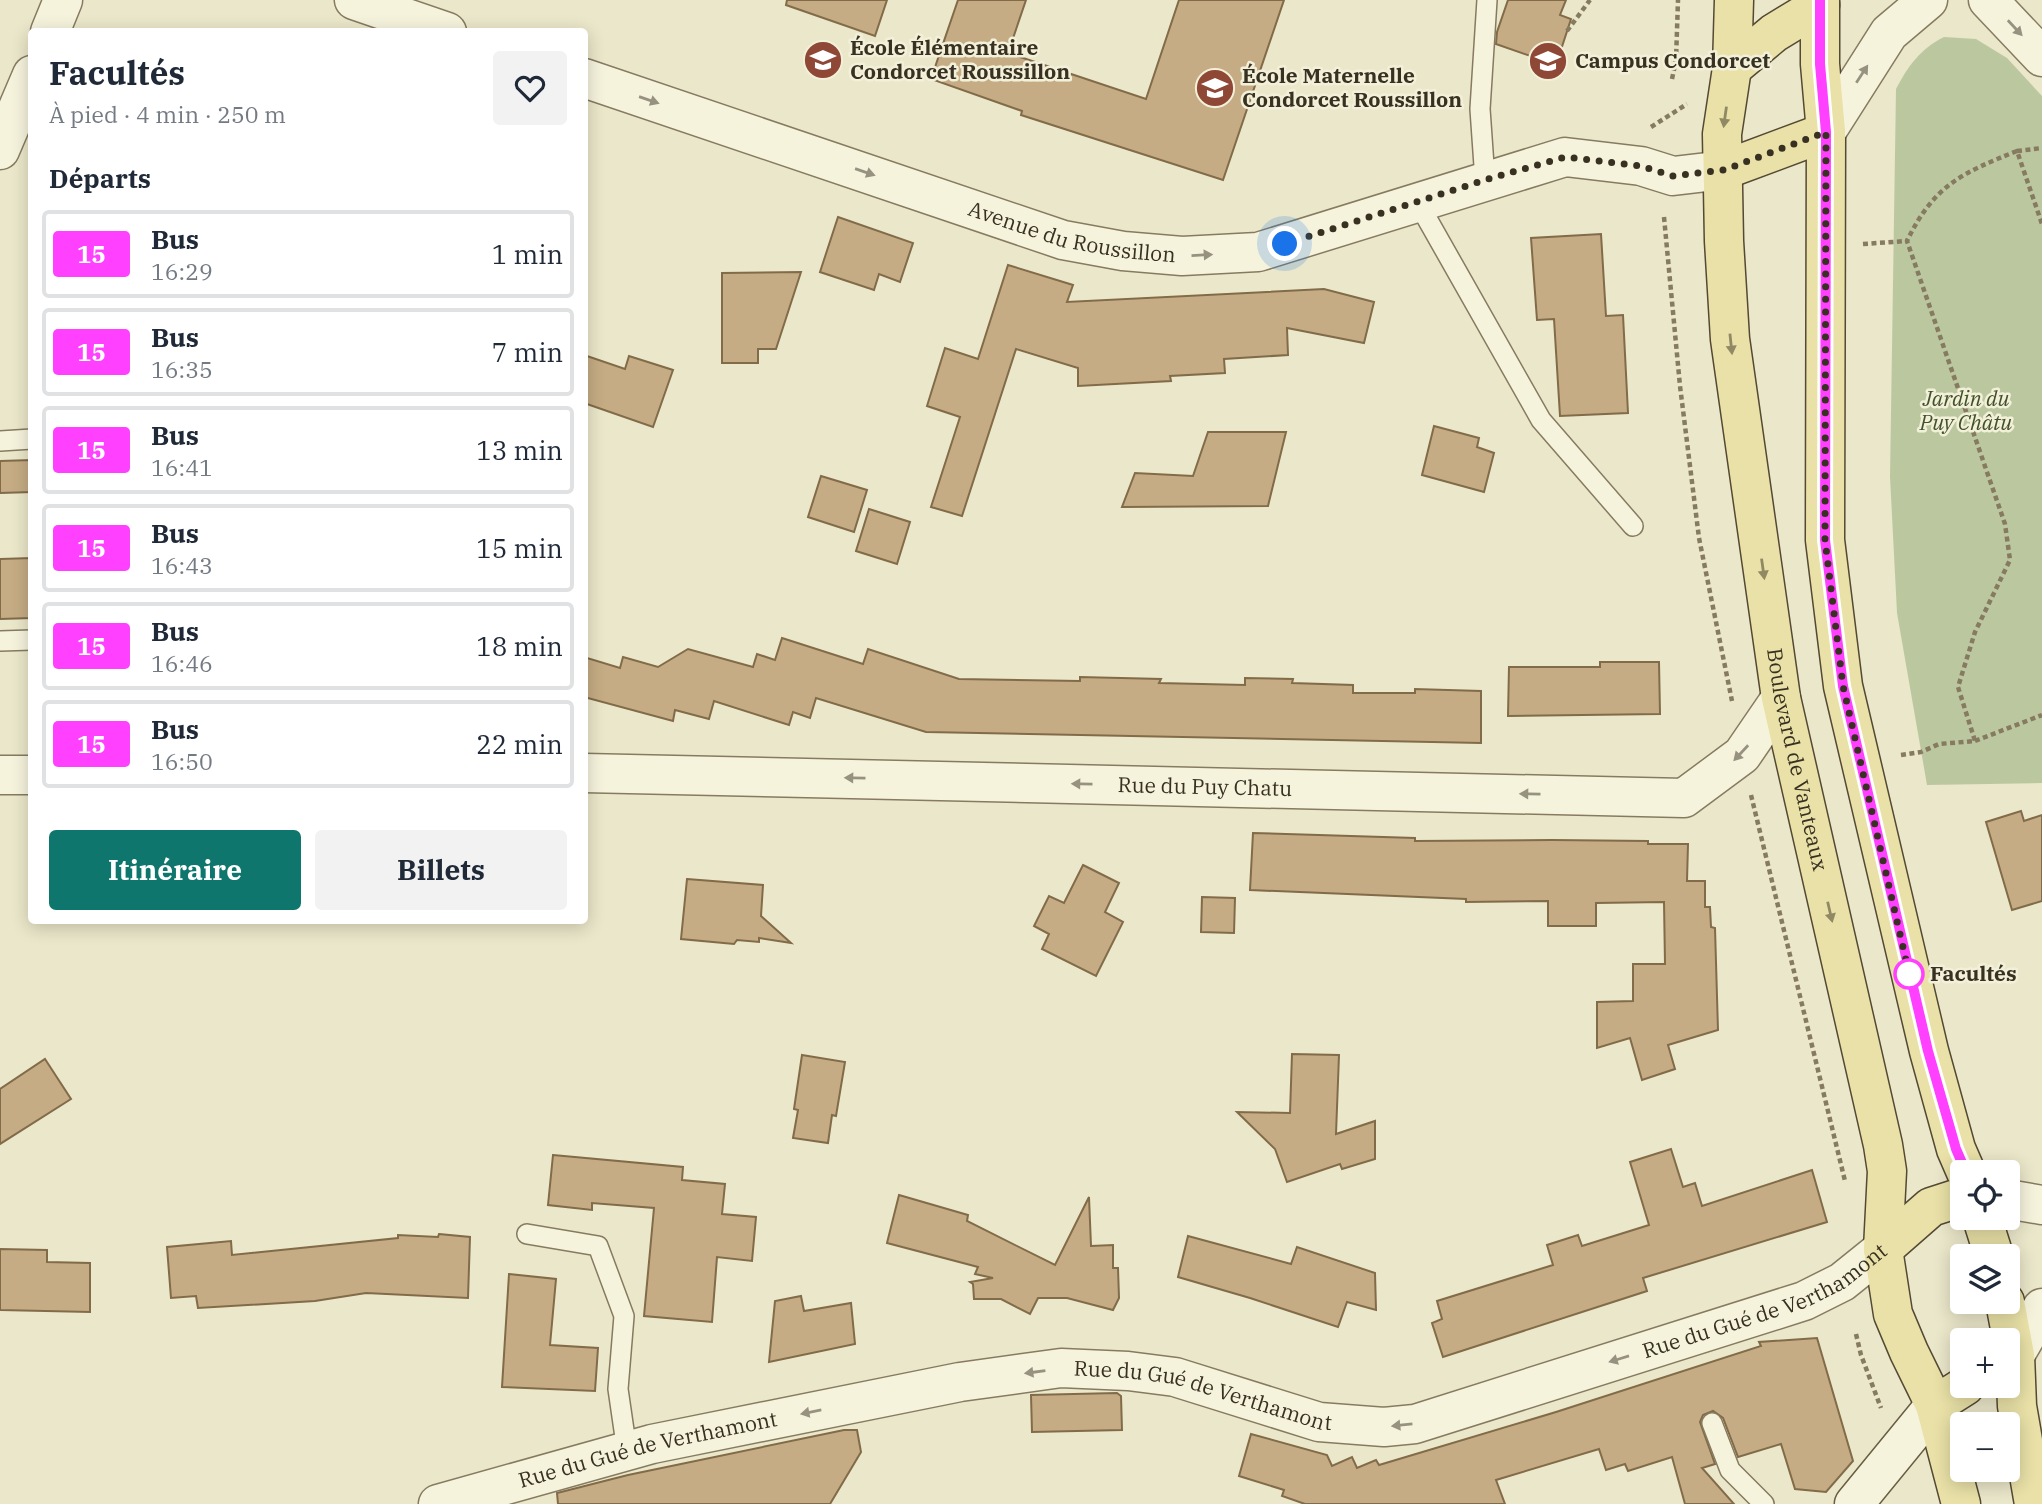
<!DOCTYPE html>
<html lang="fr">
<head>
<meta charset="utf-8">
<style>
	:root { --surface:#fff; --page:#f2f2f3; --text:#1f2937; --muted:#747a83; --line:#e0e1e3; --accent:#0f766e }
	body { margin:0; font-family:"IBM Plex Serif",serif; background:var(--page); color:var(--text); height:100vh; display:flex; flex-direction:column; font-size:26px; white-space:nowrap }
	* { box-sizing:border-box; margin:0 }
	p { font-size:23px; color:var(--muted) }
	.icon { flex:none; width:38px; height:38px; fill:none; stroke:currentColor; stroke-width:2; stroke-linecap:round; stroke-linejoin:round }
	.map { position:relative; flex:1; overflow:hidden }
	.details { position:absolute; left:28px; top:28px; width:560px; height:896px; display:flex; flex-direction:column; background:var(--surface); border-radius:7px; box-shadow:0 4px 18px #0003 }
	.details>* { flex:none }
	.badge { padding:0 14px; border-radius:5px; font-size:24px; line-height:46px }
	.buttons { position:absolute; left:1950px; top:1160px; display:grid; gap:14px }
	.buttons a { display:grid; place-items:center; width:70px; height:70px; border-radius:7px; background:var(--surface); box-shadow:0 4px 18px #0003; font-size:35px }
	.you { position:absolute; width:35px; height:35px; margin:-18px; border:5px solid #fff; border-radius:50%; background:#1a73e8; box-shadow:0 0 0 10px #1a73e833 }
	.map>.badge { position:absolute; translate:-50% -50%; box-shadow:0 0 0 4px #fff }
	h2 { padding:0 21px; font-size:26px; line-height:63px }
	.round { display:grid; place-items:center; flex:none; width:74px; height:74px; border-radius:7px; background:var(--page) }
	.headline { display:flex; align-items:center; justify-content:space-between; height:119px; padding:0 21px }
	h1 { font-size:33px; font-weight:800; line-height:52px }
	.primary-button { display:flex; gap:14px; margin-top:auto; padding:14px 21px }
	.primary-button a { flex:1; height:80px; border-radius:7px; background:var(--accent); color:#fff; font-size:28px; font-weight:800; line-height:80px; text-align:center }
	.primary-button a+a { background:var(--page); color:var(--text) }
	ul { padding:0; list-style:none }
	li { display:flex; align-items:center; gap:21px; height:88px; margin:0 14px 10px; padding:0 7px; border:4px solid var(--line); border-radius:7px }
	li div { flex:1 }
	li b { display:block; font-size:26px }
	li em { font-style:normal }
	li .badge { min-width:77px; font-weight:700; text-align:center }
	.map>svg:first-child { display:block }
</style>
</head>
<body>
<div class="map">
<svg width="2042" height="1504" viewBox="0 0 2042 1504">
	<rect width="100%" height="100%" fill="#ebe7ca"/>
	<path fill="#bbc89f" d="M1944,37L1976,39L2007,58L2042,96V783L1927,785L1897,613L1890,477L1896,89C1908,66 1920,49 1944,37Z"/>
	<g fill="#c5ac84" stroke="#826b48" stroke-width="2">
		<polygon points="787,0 887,0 875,36 786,5"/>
		<polygon points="958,0 1026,0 1008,53 1146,99 1179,0 1284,0 1223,180 1021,115 1022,111 931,79"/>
		<polygon points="1508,0 1566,0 1560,15 1571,19 1556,65 1496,44 1497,32"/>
		<polygon points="838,217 913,243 900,282 879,274 874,290 820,272"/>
		<polygon points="1601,234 1606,316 1623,315 1628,413 1560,416 1554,319 1537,320 1531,238"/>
		<polygon points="1008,265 1073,285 1067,302 1324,289 1374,302 1364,343 1287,328 1288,355 1224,359 1225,373 1170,376 1171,381 1078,386 1078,368 1016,349 962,516 931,507 960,417 927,406 945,348 978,359"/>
		<polygon points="801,272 776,349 758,349 758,363 722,363 722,273"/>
		<polygon points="584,355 625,369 629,356 673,370 653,427 584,403"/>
		<polygon points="1434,426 1479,438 1477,447 1494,453 1484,492 1422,475"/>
		<polygon points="1208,432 1286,432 1268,506 1122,507 1135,473 1193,476"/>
		<polygon points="32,460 32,492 0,493 0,461"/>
		<polygon points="821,476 867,490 854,532 808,517"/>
		<polygon points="869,509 910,522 897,564 856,551"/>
		<polygon points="32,558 32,618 0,619 0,559"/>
		<polygon points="782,638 863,664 868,649 959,679 1080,681 1080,677 1161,679 1159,683 1245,685 1245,678 1293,679 1292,683 1353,685 1353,693 1415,693 1415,689 1481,691 1481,743 926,732 816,698 810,718 793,712 789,725 714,701 709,719 675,710 673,721 584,697 584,657 620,668 623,657 658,667 688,649 753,667 757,654 775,660"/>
		<polygon points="1600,662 1659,662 1660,714 1508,716 1509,667 1600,667"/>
		<polygon points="2021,811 2024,821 2042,815 2042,901 2012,910 1986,822"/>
		<polygon points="1253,833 1415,838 1415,841 1552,840 1648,841 1648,844 1688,844 1687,881 1705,881 1705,907 1710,907 1711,927 1715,928 1718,1030 1668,1045 1675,1069 1642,1080 1630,1038 1597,1048 1597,1002 1633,1001 1633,964 1665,964 1664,902 1596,903 1596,926 1548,926 1548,901 1466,902 1466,899 1250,890"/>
		<polygon points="1083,865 1119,883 1105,912 1123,922 1096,976 1042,949 1049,934 1034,926 1049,896 1064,903"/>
		<polygon points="687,879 763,885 761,916 791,943 759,938 759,942 737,940 734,944 681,939"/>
		<polygon points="1202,897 1235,898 1234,933 1201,932"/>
		<polygon points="1292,1054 1339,1055 1336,1134 1375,1121 1375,1159 1342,1169 1340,1164 1287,1182 1275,1149 1237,1112 1290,1113"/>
		<polygon points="802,1055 845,1062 836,1116 832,1115 828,1143 793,1138 798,1110 794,1109"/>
		<polygon points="45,1059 71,1099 0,1144 0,1089"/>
		<polygon points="1671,1149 1683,1187 1695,1183 1702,1206 1812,1170 1827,1222 1643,1278 1647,1291 1443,1357 1432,1323 1442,1319 1437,1301 1553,1265 1547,1245 1578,1235 1582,1246 1649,1225 1630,1162"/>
		<polygon points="553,1155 683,1167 682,1180 725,1184 722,1214 756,1217 752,1261 717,1257 712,1322 644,1316 654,1208 592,1203 592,1210 548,1205"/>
		<polygon points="899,1195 968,1215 967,1221 1055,1265 1089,1197 1091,1246 1113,1245 1113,1268 1118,1268 1119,1298 1113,1310 1067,1298 1038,1298 1030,1314 1001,1299 974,1299 973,1284 970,1282 993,1278 975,1274 978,1267 887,1243"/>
		<polygon points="439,1234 470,1237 468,1298 366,1293 315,1301 198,1308 196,1296 171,1298 167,1247 231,1241 232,1255 398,1238 398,1235 438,1237"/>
		<polygon points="1188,1236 1291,1264 1297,1247 1375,1273 1376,1310 1347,1302 1338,1327 1250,1298 1178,1277"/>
		<polygon points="0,1249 47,1250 47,1262 90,1263 90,1312 0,1310"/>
		<polygon points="509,1274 556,1279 550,1345 598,1348 595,1391 502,1387"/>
		<polygon points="801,1296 804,1311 851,1303 855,1344 769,1362 775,1301"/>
		<polygon points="1817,1338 1853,1461 1826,1492 1795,1489 1781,1444 1738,1457 1723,1418 1713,1411 1703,1415 1700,1422 1715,1464 1702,1468 1734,1504 1685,1504 1672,1457 1628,1471 1625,1464 1606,1470 1599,1449 1496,1480 1505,1504 1305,1504 1282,1496 1284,1490 1239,1476 1251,1434 1327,1455 1332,1466 1352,1457 1357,1468 1376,1460 1379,1465 1556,1412 1761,1346 1759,1342"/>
		<polygon points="1117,1393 1121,1396 1122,1430 1032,1432 1031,1395"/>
		<polygon points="844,1430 857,1430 861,1452 830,1504 558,1504 557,1493 565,1491 628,1475"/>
	</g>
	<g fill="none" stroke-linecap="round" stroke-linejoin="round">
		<g stroke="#867b60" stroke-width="22">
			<g id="service">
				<polyline points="1485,180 1480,109 1487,0"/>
				<polyline points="1417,201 1541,420 1633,526"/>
				<polyline points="0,441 32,439"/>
				<polyline points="0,641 32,640"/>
				<polyline points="527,1234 598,1246 624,1316 618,1389 627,1451"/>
				<polyline points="1712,1423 1730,1470 1764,1504"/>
			</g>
		</g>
		<g stroke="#867b60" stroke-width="41">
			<g id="minor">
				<polyline points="1988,0 2042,57"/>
				<polyline points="50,32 63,0"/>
				<polyline points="1826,132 1889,33 1928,0"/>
				<polyline points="0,150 32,75"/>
				<path id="s1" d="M584,773L1684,798L1742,755L1781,698"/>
				<polyline points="0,775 32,775"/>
				<polyline points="2007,1199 2042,1205"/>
				<polyline points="2015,1355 2042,1308"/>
				<path id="s2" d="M438,1504L652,1444L960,1382L1061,1368L1128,1371L1175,1377L1319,1422L1384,1427L1415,1424L1804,1301L1842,1282L1883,1249"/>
			</g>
		</g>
		<g stroke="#867b60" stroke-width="41">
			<g id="tertiary">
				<polyline points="354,0 447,32"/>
				<path id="s3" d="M584,78L1063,240L1123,251L1182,256L1258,252L1565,157L1641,166L1673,176L1724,170"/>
			</g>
		</g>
		<g stroke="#685d43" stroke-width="41">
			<polyline id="secondary" points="1854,1504 1935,1405"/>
		</g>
		<g stroke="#544934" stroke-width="41">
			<g id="primary">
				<path id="s4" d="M1734,0L1732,68L1722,134L1724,241L1730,339L1781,698L1883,1145L1887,1171L1883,1249L1893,1314L1909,1352L1935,1405L1961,1504"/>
				<polyline points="1820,0 1820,64 1826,132 1825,540 1843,686 1929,1051 1956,1149 1966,1172"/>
				<polyline points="1732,68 1774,33 1820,5"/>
				<polyline points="1724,170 1826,132"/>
				<polyline points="1982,1218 1994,1256"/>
				<polyline points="1883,1249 1931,1207 1962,1197"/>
				<polyline points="2005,1302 2015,1355 2017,1406 2034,1504"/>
				<polyline points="1935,1405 1965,1386"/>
			</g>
		</g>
		<g stroke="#867b60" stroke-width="4.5" stroke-dasharray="5 3.5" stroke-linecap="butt">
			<polyline points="1567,31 1590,0"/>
			<polyline points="1672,79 1676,60 1678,0"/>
			<polyline points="1651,127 1687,104"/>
			<polyline points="2017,151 2042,148"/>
			<polyline points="1664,217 1680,386 1699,538 1732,701"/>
			<polyline points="1863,244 1907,241"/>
			<polyline points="1975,741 2042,715"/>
			<path d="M1901,755L1921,752L1939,744L1975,741L1958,687L1975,632L2010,560L2005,524L1907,241C1934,185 1962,173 2017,151L2042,224"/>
			<polyline points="1751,795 1845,1181"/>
			<polyline points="1856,1334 1861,1355 1881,1408"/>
		</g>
		<use href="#service" stroke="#f6f3dd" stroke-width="19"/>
		<use href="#minor" stroke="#f6f3dd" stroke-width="38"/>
		<use href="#tertiary" stroke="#f6f3dd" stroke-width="38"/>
		<use href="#secondary" stroke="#f6f3dd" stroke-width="38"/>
		<use href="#primary" stroke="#e9e1a7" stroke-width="38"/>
	</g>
	<defs><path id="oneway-solid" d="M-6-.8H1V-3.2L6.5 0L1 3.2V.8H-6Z" transform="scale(1.75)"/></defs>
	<g fill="#979280">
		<use href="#oneway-solid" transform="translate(2015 28) rotate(47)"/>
		<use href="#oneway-solid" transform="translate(1862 74) rotate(-57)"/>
		<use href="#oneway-solid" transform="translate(649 100) rotate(19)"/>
		<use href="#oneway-solid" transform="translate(865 172) rotate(19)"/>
		<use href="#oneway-solid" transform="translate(1202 255) rotate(-3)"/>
		<use href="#oneway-solid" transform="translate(1741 753) rotate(133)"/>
		<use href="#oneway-solid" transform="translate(855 778) rotate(-179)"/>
		<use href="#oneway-solid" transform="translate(1082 784) rotate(-179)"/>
		<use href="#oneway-solid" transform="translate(1530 794) rotate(-179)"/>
		<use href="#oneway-solid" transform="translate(1619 1359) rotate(163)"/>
		<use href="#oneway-solid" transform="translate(1035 1372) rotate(172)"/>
		<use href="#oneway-solid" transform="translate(811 1412) rotate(169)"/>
		<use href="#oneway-solid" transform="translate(1402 1425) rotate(174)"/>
	</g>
	<g fill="#908964">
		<use href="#oneway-solid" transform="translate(1725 117) rotate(98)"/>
		<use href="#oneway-solid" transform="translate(1731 344) rotate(84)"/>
		<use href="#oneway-solid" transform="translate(1763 569) rotate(82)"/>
		<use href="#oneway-solid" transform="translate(1830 912) rotate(77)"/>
	</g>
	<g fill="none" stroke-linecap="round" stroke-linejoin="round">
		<g stroke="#fff" stroke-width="16">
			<polyline id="line" points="1820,0 1820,64 1826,132 1825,540 1843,686 1928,1051 1956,1149 1966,1172"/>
		</g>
		<use href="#line" stroke="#ff40ff" stroke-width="10"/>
		<polyline stroke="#383122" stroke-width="7" stroke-dasharray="0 12.6" points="1285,244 1485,180 1565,157 1641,166 1673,176 1724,170 1826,132 1825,540 1843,686 1911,982 1909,974"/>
	</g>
	<defs>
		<g id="school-disc" transform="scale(2.0125)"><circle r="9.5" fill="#8f4736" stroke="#f3f0d9"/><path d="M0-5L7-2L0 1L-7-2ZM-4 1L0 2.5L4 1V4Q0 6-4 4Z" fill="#fff"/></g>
		<g id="university-disc" transform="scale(2.0125)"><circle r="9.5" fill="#8f4736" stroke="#f3f0d9"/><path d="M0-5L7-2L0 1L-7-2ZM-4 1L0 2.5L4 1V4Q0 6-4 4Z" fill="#fff"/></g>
	</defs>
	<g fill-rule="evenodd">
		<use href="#school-disc" x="823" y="60"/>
		<use href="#university-disc" x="1548" y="61"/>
		<use href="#school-disc" x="1215" y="88"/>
	</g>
	<circle fill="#fff" stroke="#ff40ff" stroke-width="3.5" cx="1909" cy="974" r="14"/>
	<g text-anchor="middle" stroke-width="5" stroke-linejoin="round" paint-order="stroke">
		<g font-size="21" font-weight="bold" fill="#383122" stroke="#f3f0d9" text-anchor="start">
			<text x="850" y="55">École Élémentaire<tspan x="850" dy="24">Condorcet Roussillon</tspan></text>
			<text x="1575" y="68">Campus Condorcet</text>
			<text x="1242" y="83">École Maternelle<tspan x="1242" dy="24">Condorcet Roussillon</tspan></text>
		</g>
		<g font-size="21" fill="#383122" stroke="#f3f0d9">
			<text dy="7" stroke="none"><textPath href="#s3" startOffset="513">Avenue du Roussillon</textPath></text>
			<text dy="7" stroke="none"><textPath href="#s4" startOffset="766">Boulevard de Vanteaux</textPath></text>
			<text dy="7" stroke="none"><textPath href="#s1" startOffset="621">Rue du Puy Chatu</textPath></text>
			<text dy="7" stroke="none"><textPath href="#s2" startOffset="1372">Rue du Gué de Verthamont</textPath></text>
			<text dy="7" stroke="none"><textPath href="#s2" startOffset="784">Rue du Gué de Verthamont</textPath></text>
			<text dy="7" stroke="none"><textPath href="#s2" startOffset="217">Rue du Gué de Verthamont</textPath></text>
		</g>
		<g font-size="21" font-style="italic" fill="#41522b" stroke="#f3f0d9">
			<text x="1966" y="406">Jardin du<tspan x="1966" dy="24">Puy Châtu</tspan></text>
		</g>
		<g font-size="21" font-weight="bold" fill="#383122" stroke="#f3f0d9" text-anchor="start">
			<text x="1930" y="981">Facultés</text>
		</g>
	</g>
</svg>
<div class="buttons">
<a><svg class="icon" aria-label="locate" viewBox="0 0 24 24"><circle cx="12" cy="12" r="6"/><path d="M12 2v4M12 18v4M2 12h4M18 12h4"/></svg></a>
<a><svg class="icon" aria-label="layers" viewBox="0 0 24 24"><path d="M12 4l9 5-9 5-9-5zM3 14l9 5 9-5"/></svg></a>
<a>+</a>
<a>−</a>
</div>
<div class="you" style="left:1285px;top:244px"></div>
<section class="details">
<div class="headline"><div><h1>Facultés</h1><p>À pied · 4 min · 250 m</p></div><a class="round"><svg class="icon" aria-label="heart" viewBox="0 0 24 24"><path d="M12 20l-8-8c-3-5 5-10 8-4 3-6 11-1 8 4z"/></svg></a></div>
<h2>Départs</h2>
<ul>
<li><span class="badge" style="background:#ff40ff;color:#fff">15</span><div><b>Bus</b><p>16:29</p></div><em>1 min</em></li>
<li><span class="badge" style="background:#ff40ff;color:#fff">15</span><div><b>Bus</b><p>16:35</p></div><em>7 min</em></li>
<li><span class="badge" style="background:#ff40ff;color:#fff">15</span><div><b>Bus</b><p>16:41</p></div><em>13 min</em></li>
<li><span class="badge" style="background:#ff40ff;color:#fff">15</span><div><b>Bus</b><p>16:43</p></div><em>15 min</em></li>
<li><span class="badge" style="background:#ff40ff;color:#fff">15</span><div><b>Bus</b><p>16:46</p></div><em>18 min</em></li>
<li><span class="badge" style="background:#ff40ff;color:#fff">15</span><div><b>Bus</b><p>16:50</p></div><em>22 min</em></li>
</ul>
<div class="primary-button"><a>Itinéraire</a><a>Billets</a></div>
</section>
</div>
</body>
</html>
